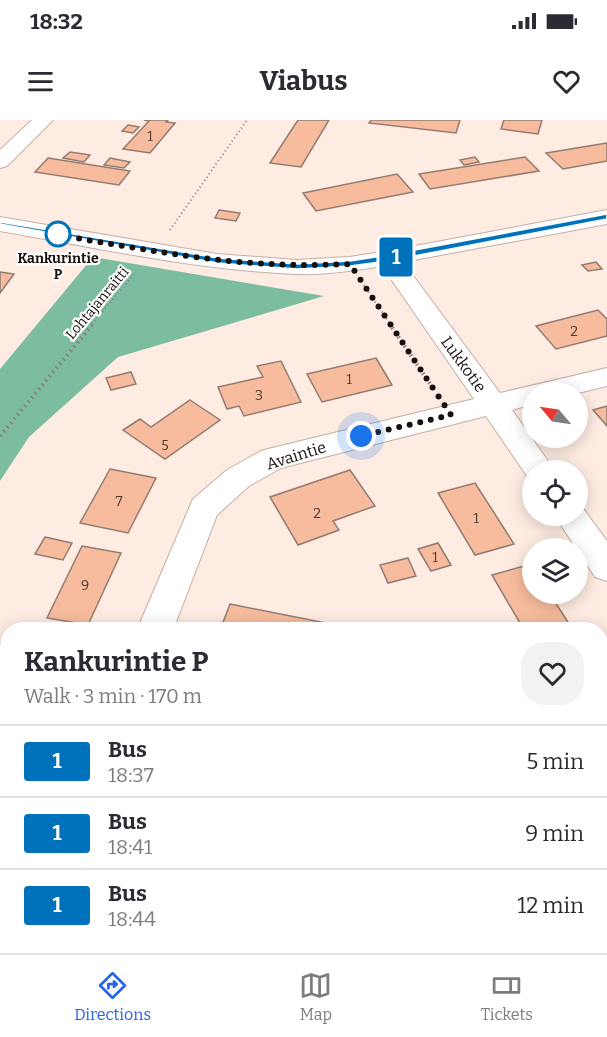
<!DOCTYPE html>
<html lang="en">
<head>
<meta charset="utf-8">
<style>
	:root { --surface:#fff; --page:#f2f2f3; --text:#2b2b33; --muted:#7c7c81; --line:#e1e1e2; --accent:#2563eb }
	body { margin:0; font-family:Bitter,serif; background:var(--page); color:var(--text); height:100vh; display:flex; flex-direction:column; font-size:22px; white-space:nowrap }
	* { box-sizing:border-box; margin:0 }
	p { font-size:20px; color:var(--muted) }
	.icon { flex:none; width:33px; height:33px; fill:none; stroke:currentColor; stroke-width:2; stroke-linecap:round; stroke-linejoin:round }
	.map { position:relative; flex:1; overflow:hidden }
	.drawer { position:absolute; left:0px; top:502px; width:608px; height:332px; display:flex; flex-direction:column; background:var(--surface); border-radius:24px 24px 0 0; box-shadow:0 3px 15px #0003 }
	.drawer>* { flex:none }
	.badge { padding:0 12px; border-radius:4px; font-size:21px; line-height:39px }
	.needle { width:39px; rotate:299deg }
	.controls { position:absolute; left:522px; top:262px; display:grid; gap:12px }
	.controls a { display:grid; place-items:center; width:66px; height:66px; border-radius:50%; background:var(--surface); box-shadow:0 3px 15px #0003; font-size:30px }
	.you { position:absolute; width:30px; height:30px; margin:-15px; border:4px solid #fff; border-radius:50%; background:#1a73e8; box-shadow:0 0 0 9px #1a73e833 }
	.map>.badge { position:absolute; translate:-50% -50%; box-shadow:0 0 0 3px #fff }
	.round { display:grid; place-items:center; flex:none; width:63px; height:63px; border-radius:24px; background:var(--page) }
	.head { display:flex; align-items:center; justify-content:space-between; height:102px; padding:0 24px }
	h1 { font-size:28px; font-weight:700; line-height:45px }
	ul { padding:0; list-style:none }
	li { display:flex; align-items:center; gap:18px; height:72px; padding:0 24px; border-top:2px solid var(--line) }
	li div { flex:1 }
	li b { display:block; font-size:22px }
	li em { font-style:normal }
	li .badge { min-width:66px; font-weight:700; text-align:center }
	.status { display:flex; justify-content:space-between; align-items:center; height:42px; padding:0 30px; background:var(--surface); direction:ltr }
	.status svg { height:16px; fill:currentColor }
	header { display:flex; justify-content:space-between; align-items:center; height:78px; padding:0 24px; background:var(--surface); font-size:27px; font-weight:700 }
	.tabs { display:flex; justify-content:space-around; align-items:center; height:84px; border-top:2px solid var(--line); background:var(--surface); font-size:16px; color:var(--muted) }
	.tabs a { display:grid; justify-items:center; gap:3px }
	.tabs .current { color:var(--accent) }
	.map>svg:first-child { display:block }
</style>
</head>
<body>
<div class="status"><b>18:32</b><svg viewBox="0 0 49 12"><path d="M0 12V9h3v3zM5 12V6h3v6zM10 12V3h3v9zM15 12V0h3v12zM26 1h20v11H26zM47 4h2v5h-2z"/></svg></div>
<header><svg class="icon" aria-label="menu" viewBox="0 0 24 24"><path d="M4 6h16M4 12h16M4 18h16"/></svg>Viabus<svg class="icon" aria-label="heart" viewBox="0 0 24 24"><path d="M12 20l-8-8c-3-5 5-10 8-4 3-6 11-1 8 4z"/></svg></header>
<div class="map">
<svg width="607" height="833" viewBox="0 0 607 833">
	<rect width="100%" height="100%" fill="#feebe1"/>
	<polygon fill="#7cbd9f" points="93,137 324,176 118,237 29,317 0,361 0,249"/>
	<g fill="#f7bc9d" stroke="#927c71" stroke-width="1.5">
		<polygon points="144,0 168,0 166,2 175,3 150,33 123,29 149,1"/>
		<polygon points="298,0 329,0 301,47 270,43"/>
		<polygon points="371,0 460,0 456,13 369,3"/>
		<polygon points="504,0 542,0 538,14 501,9"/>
		<polygon points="128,5 139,7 133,13 122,11"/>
		<polygon points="607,23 607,41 563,49 546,33"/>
		<polygon points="70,32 90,35 84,42 63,38"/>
		<polygon points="475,37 479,42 464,45 460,40"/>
		<polygon points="525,37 539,51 430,69 419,54"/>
		<polygon points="48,38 130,51 119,65 35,52"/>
		<polygon points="110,38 130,42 124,48 104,45"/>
		<polygon points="397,54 413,72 316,91 303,73"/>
		<polygon points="219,90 240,93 236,101 215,98"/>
		<polygon points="596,142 602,149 588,151 582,145"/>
		<polygon points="0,152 14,154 0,173"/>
		<polygon points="598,190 607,199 607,216 556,229 536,206"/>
		<polygon points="376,238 392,265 322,282 307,254"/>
		<polygon points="281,241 301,282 244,296 239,286 227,289 218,267 263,257 257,246"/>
		<polygon points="131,252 136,264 111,270 106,258"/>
		<polygon points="190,280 220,300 165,339 123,310 140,299 151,307"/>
		<polygon points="607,286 607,306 593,290"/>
		<polygon points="110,349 156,358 128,413 80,403"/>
		<polygon points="350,350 375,386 333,401 339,410 298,425 270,377"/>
		<polygon points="475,363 514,424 475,435 438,373"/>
		<polygon points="45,417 72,423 63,440 35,434"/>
		<polygon points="438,423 451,445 431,451 418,429"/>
		<polygon points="82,426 121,433 88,505 47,498"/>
		<polygon points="408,438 416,456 388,463 380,445"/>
		<polygon points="531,444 532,474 550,474 573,510 524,510 492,455"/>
		<polygon points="230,484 336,505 335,510 220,510"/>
		<polygon points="1,523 8,524 8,551 0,549"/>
		<polygon points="8,553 8,636 0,634 0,570"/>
		<polygon points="600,557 607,568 607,637 600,640"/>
		<polygon points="287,826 290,826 319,833 286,833"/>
		<polygon points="488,826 584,826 587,833 473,832"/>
	</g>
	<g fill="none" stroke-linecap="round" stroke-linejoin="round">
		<g stroke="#c5aea2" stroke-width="2">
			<g id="minor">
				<polygon points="32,0 53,0 7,46 0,48 0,30"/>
				<path d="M607,90V104L403,142L500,273L607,248V266L578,273H532V284L512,290L555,351H532V360L529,359L486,296L281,348L249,366L217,395L173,510H137L193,379L227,350L261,331L272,328L474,279L382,146C353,151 324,155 295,154C196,150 98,128 0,111V97L217,134L297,140L349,137L388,131Z"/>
				<polygon points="578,386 582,387 607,421 607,461 595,457 555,396 578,396"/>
				<rect x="13" y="826" width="46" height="7"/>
			</g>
		</g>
		<g stroke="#8a7d76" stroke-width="2" stroke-dasharray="1 3" stroke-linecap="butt">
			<polyline points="170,110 247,0"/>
			<polyline points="364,165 390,204"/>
			<polyline points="92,204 135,153"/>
		</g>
		<g stroke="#8a7d76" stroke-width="4" stroke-dasharray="1.5 4" stroke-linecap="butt">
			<polyline points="389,203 435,271"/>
			<polyline points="0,316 94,203"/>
		</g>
		<use href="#minor" fill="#fff" fill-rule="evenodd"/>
	</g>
	<polygon fill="#0072bc" stroke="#fff" stroke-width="1.5" points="607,94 607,99 388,141 350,146 297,149 218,143 0,104 0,102 218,138 297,144 350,141 388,135"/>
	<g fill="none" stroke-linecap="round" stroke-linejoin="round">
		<path stroke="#18100c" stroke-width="6" stroke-dasharray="0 10.8" d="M58,114C82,120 106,123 130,127C207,140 271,148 350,144L451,295L361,316"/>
	</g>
	<circle fill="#fff" stroke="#0072bc" stroke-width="3" cx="58" cy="114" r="12"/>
	<g text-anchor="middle" stroke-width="4.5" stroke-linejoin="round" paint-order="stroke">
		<g font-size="14" fill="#503b30">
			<text x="150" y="21">1</text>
			<text x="574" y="216">2</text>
			<text x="349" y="264">1</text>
			<text x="259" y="280">3</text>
			<text x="165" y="330">5</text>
			<text x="119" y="386">7</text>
			<text x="317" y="398">2</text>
			<text x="476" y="403">1</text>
			<text x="435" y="442">1</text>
			<text x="85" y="470">9</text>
		</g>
		<g font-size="14" font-weight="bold" fill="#18100c" stroke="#fff">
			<text x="58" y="143">Kankurintie<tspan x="58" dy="16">P</tspan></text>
		</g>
		<g font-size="14" fill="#18100c" stroke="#fff">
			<text transform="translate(97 183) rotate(-50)" y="5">Lohtajanraitti</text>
		</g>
		<g font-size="16" fill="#18100c" stroke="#fff">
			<text transform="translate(464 244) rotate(54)" y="6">Lukkotie</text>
			<text transform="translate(296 335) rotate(-17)" y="6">Avaintie</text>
		</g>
	</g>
</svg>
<div class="controls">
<a><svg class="needle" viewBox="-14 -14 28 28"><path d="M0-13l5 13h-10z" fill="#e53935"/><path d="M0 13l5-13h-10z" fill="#7c7c81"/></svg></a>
<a><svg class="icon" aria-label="locate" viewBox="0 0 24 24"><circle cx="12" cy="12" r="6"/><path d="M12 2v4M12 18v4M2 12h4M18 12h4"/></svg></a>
<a><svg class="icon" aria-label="layers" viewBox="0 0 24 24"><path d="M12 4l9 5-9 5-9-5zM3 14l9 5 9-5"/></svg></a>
</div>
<div class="you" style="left:361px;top:316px"></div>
<b class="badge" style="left:396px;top:137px;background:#0072bc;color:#fff">1</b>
<section class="drawer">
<div class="head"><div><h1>Kankurintie P</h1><p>Walk · 3 min · 170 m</p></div><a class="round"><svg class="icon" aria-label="heart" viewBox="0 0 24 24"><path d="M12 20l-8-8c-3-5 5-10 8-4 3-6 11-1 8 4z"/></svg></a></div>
<ul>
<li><span class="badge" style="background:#0072bc;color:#fff">1</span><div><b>Bus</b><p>18:37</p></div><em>5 min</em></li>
<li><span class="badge" style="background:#0072bc;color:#fff">1</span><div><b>Bus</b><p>18:41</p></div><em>9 min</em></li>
<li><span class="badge" style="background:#0072bc;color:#fff">1</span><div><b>Bus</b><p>18:44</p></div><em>12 min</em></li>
</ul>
</section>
</div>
<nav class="tabs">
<a class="current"><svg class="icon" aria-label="directions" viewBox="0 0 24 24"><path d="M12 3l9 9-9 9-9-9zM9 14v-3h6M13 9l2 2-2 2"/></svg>Directions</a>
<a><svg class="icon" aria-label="map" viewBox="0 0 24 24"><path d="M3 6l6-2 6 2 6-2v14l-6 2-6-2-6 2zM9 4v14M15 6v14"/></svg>Map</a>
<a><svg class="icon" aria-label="tickets" viewBox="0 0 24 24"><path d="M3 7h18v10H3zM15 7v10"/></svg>Tickets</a>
</nav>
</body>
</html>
